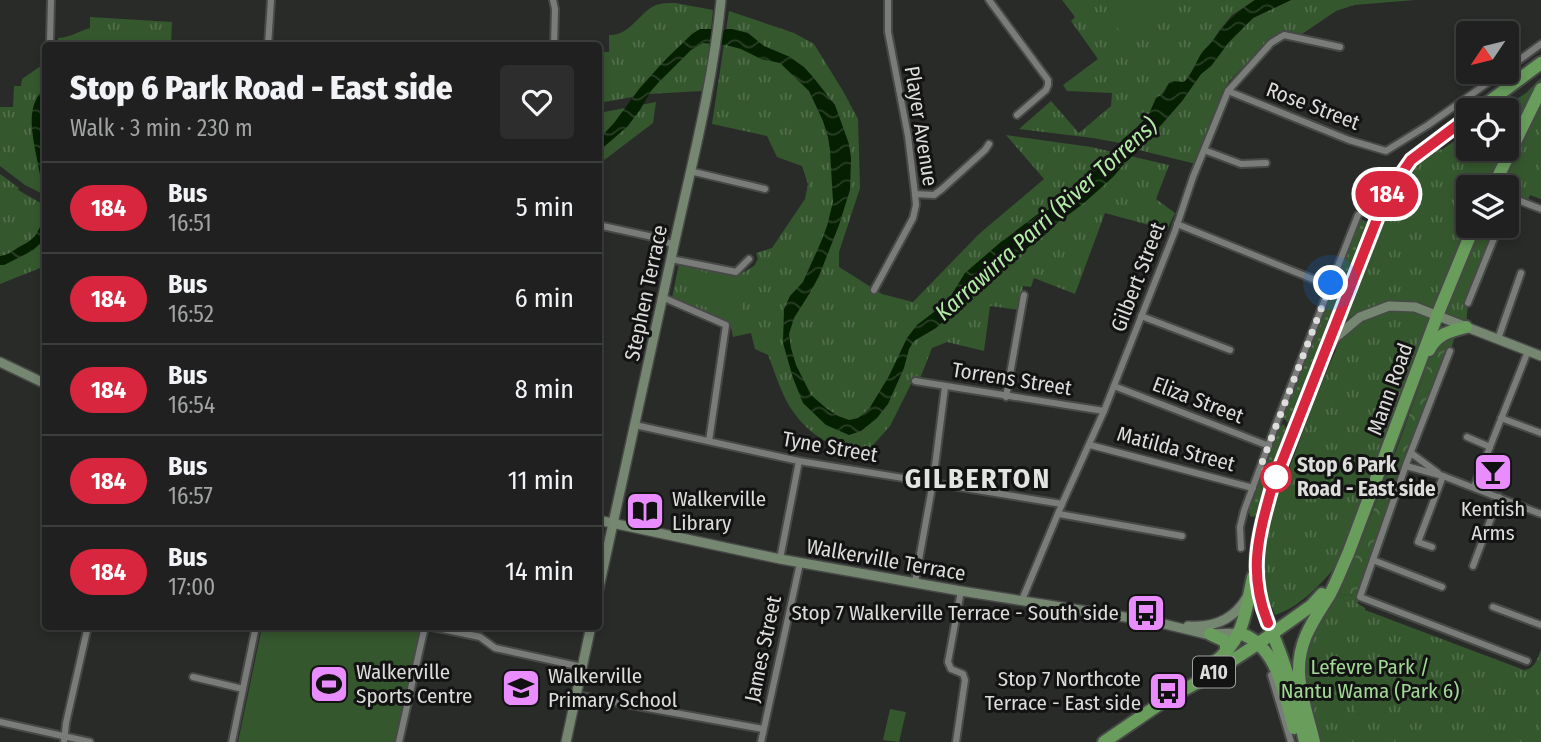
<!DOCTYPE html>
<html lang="en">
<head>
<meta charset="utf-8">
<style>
	:root { --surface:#1f201f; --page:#2c2d2c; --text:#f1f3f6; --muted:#a1a3a4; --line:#3c3e3d }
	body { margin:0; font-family:"Fira Sans Condensed",sans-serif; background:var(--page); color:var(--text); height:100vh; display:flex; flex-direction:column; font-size:26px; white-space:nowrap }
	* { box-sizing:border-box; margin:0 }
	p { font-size:23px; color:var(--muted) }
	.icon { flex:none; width:38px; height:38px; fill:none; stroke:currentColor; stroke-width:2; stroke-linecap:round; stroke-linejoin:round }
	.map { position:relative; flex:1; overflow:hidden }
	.drawer { position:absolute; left:42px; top:42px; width:560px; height:588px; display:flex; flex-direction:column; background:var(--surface); border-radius:7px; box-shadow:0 4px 10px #0003,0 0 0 2px var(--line) }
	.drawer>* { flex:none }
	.badge { padding:0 14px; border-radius:23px; font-size:24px; line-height:46px }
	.needle { width:46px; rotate:235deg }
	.tools { position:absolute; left:1456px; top:21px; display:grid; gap:14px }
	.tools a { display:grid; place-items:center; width:63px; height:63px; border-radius:7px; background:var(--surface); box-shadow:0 4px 10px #0003,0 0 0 2px var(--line); font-size:35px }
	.you { position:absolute; width:35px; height:35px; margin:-18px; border:5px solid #fff; border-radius:50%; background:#1a73e8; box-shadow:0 0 0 10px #1a73e833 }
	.map>.badge { position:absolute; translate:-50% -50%; box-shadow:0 0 0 4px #fff }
	.round { display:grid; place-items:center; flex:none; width:74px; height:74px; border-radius:7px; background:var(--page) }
	.overview { display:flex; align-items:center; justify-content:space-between; height:119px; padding:0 28px }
	h1 { font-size:33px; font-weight:800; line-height:52px }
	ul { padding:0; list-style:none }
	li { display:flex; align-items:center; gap:21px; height:91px; padding:0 28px; border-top:2px solid var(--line) }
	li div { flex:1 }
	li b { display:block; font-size:26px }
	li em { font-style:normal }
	li .badge { min-width:77px; font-weight:700; text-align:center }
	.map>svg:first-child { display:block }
</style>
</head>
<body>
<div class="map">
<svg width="1541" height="742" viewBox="0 0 1541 742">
	<defs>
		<pattern id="grass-dots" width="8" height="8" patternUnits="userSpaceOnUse" patternTransform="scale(1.75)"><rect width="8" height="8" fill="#35572e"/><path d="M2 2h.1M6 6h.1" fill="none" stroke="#526f4c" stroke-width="1.8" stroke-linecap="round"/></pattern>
		<pattern id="forest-crowns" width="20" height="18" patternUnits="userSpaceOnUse" patternTransform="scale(1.75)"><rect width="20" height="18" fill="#35572e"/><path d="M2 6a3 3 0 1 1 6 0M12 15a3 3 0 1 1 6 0" fill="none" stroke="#526f4c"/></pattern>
		<pattern id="park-tufts" width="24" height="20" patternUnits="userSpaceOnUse" patternTransform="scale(1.75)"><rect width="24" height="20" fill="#35572e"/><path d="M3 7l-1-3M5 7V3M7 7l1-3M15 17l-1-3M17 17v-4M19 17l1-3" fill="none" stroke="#526f4c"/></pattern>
		<pattern id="water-waves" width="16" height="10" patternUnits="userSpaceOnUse" patternTransform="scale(1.75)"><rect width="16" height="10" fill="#051f01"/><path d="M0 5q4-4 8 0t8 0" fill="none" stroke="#293f25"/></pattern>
	</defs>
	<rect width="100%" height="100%" fill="#292b29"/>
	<g fill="url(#grass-dots)">
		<polygon points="1360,219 1367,222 1340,290 1337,287 1335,282"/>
		<polygon points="1333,288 1340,297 1290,424 1283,418"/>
		<polygon points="1283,424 1286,428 1286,433 1258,513 1254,517 1250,516 1248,509 1278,429"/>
	</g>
	<polygon fill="url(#forest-crowns)" points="1458,329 1360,597 1337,593 1347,575 1372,513 1400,440 1434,345"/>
	<g fill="url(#park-tufts)">
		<path d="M1062,0H1255L1232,15L1219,31L1186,80C1180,85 1175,80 1169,83L1148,116L1120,143L1093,138L1019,129L1051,101L1079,133L1111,106L1112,93L1067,91L1063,85L1098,59L1071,21L1075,17Z"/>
		<polygon points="1291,0 1415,0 1354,5 1336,11 1302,34 1289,31 1277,34 1229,81 1196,164 1139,150 1140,144 1150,137 1162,124 1182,101 1201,74 1211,66 1229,42 1253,18"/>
		<path d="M675,3L713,10L707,67L702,91L649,94L599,103L598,52H609V35C628,36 638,16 652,7C658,3 668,3 675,3Z"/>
		<path d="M729,11L794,33L814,44L843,91L858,119L860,188L839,252V267L882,294L913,302L979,234L1044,179L1006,135L1091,147L1169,165L1156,199L1175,213L1167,230L1105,213L1075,294L1034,278L1031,287L1023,286L1019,310L990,306L984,351L947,342L932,348L921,376L915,385L911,384L890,426L864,455C835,450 809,435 792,410C781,394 775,372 768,355L755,349L751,333L733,337L730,323L672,298L679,263L737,276L754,266L758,259L756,253L772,248L805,199L808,184L802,166L777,157L767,136L712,124Z"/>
		<path d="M90,17L172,22L171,45L58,46V38C69,38 79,31 90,28Z"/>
		<polygon points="45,52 45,195 25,185 0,166 0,107 13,107 14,86 21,86 22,79 45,63"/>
		<polygon points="1541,78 1541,84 1507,148 1507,110 1500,110 1526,93"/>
		<polygon points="1541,95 1541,199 1530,195 1528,200 1511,194 1507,198 1507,187 1496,187"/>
		<polygon points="656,102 653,123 599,164 599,113"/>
		<path d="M1468,132V149H1507L1488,187H1468V226L1434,312C1396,305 1378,296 1344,322L1342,321L1398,181L1436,143L1441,150Z"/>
		<polygon points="0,174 19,188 18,190 46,206 45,266 0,284"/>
		<polygon points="1477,226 1496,226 1468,303 1466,325 1442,316"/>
		<path d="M1389,311L1412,312L1431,318L1338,564C1321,584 1300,607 1275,615L1272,607L1268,608L1261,575L1263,530L1281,479L1289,469L1315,399L1340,340L1356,324L1368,317Z"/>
		<path d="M1337,593L1360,597L1357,603L1365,608V610L1524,670C1535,669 1537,659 1541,650V742H1322L1316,730L1304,678L1307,644Z"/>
	</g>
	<g fill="#35572e">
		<path d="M1106,0H1178C1168,18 1135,47 1115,26C1109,19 1108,9 1106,0Z"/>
		<polygon points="694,269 748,287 738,317 684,300"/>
		<polygon points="262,627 421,627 395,742 238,742"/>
		<polygon points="1369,658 1373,672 1369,673 1370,677 1374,676 1378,689 1376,691 1377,693 1379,692 1384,706 1357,715 1353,701 1356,700 1355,697 1352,698 1347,685 1349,683 1348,680 1347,680 1342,667"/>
		<polygon points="890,709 906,712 899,742 883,740"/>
		<polygon points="1504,732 1507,742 1433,742 1443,733 1479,733 1485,738"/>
	</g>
	<g fill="url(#water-waves)">
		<path d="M1255,0H1291L1253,18L1229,42L1211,66L1201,74L1182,101L1162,124L1140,144L1139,150L1125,163L1113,177L1084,203L1055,225L1046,234L984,281L964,303L936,328L914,341L909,349L904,368L888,404L877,418L861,431L849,435L826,425L803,403L793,378L783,343L784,309L790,296L803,282L821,242L827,226L833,202L830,150L828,137L823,121L809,91L780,63L761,59L741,49L726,45L703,43L691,50L659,82L651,91L640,110L627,127L599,151V139L614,123L639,89L665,60L692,34L700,29H732L748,33L764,46L790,57L804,67L813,77L835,105L849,144L851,158L850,190L839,225L819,276L811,291L794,318L789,334L791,348L796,365L811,395L826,408L838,416L849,420L858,418L869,409L889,376L907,338L917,325L947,302L965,273L1002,241L1038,214L1048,210L1066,195L1080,181L1110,160L1123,139L1136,129L1148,116L1156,98L1164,93L1169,83L1172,81L1184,82C1192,74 1195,64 1201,54C1205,48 1211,44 1215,38C1228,19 1236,13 1255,0Z"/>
		<path d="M45,85L44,123L45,239L32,251L4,265H0V256C8,255 13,251 19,247C24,244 29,242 33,238C59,211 28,148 32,114C33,103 39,94 45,85Z"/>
	</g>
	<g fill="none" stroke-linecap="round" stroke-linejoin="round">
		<g stroke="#474947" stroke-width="10">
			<g id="street">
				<polyline points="553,0 555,9 554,46"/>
				<polyline points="989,0 1048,80 1048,85 1046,90 1017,115"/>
				<polyline points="50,42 51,0"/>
				<polyline points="268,46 271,0"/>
				<polyline points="1507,69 1541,44"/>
				<polyline points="1228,91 1349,140 1386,151 1428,125 1503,72"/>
				<polyline points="1204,150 1241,164 1266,163"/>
				<polyline points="690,171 765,189"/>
				<polyline points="915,194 934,195 942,189 985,150 989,144"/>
				<polyline points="1507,206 1509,201 1515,199 1541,209"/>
				<polyline points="1177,224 1330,286"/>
				<polyline points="598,225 653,237 674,245"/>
				<polyline points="671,259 736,272 749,259"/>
				<polyline points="874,290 913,218 916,205 915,194 908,136 888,32 888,0"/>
				<polyline points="662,297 726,325 709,441"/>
				<polyline points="1468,303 1499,226"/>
				<polyline points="1141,316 1230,350"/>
				<polyline points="1498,339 1521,273"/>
				<polyline points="1450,351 1407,462 1360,597 1527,661"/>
				<polyline points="915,381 1104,411"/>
				<polyline points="1114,386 1269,446"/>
				<polyline points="1006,397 1024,295"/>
				<polyline points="1501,418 1541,433"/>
				<polyline points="635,425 799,461 1062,504"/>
				<polyline points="1467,437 1490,447"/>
				<polyline points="1090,445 1253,488"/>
				<polyline points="1411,453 1438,473"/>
				<polyline points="1406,466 1443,476 1541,514"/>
				<polyline points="1474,487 1528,351"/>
				<polyline points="1059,514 1182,536"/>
				<polyline points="1432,547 1418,542 1443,476"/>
				<polyline points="1241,548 1240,527 1244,511 1278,419 1358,215"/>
				<polyline points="780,559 799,461"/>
				<polyline points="1373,560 1442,587"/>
				<polyline points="1473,566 1499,497"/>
				<polyline points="915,582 933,482 945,387"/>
				<polyline points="1022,600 1062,504 1104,411 1175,231 1193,177 1228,91 1271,43 1284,35 1340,47"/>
				<polyline points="1493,607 1541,625"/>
				<polyline points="428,626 480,637 495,648 582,667"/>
				<polyline points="1271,675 1291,742"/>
				<polyline points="193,677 243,689"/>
				<polyline points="576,695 763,729"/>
				<polyline points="0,722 90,742"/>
				<polyline points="64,742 66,723 88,626"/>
				<polyline points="232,742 256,626"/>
				<polyline points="399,742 425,626"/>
				<polyline points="761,742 800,563"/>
				<polyline points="956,742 965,680 963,674 951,669 948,662 961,591"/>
			</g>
		</g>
		<g stroke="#474947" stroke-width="12">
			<g id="secondary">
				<polyline points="1331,345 1335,338 1360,317 1389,306 1415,307 1541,356"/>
				<polyline points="0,362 46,384"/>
				<polyline points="598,520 780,559 961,591 1156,622 1205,634 1239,633"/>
				<path d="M598,592C624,477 648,360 674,245C692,163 713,83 721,0"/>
				<path d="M1188,626C1214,628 1234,620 1247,597"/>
				<polyline points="566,742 591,626"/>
			</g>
		</g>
		<g stroke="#474947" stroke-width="16">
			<g id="highway">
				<polyline points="1478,110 1541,63"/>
				<polyline points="1493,187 1541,89"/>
				<path d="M1429,350C1437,334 1450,331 1466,327"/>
				<path d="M1239,633C1278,645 1284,694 1294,728"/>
				<polyline points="1210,634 1225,641 1226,646 1226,653"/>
				<path d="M1212,664C1244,642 1245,613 1253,577"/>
				<polyline points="1104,742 1167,699 1207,677 1259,643 1311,606 1322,594"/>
				<path d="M1305,742C1299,716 1293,689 1284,664C1274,633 1257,605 1256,572C1255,543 1264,514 1271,487L1386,196L1411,160L1468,117"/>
				<path d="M1314,742C1309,720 1300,696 1299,673C1298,640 1314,620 1330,594C1337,581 1342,567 1348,554L1439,311L1474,226"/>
			</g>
		</g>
		<use href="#street" stroke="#7a7c7a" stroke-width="6"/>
		<use href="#secondary" stroke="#758671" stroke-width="9"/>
		<use href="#highway" stroke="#689d5c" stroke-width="12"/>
	</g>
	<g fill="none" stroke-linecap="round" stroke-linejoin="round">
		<g stroke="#fff" stroke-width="16">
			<path id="line" d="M1268,623C1248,573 1258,537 1272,487L1386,196L1411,160L1468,117"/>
		</g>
		<use href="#line" stroke="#d7263d" stroke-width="10"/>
		<polyline stroke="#dddedc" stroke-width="7" stroke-dasharray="0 12.6" points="1276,477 1260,468 1331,283"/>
	</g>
	<defs>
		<g id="bar-square" transform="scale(2.0125)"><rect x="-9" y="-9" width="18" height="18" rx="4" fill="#e98dfe" stroke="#121312"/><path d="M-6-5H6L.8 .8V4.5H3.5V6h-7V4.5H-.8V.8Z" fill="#111"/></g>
		<g id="library-square" transform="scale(2.0125)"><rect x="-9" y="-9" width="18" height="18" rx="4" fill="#e98dfe" stroke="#121312"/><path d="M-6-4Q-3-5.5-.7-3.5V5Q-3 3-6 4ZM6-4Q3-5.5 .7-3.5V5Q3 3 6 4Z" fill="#111"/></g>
		<g id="bus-square" transform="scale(2.0125)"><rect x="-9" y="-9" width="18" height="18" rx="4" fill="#e98dfe" stroke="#121312"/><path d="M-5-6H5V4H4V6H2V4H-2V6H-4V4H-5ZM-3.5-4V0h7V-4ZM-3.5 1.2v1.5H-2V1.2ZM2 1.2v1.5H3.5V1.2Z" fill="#111"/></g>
		<g id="stadium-square" transform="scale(2.0125)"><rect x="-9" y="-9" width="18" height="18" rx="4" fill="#e98dfe" stroke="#121312"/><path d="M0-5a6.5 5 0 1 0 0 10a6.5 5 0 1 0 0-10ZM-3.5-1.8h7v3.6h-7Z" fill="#111"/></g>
		<g id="school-square" transform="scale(2.0125)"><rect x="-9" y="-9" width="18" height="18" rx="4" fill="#e98dfe" stroke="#121312"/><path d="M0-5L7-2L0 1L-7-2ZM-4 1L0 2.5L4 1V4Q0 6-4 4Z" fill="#111"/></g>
	</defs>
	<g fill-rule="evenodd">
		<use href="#bar-square" x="1493" y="472"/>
		<use href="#library-square" x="645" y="511"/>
		<use href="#bus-square" x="1146" y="613"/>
		<use href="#stadium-square" x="329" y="684"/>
		<use href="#school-square" x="521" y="688"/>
		<use href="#bus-square" x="1168" y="691"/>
	</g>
	<circle fill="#fff" stroke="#d7263d" stroke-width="3.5" cx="1276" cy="477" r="14"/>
	<g text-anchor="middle" stroke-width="6" stroke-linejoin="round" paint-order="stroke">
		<rect fill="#121312" stroke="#a0a19f" stroke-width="2" x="1193" y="656.5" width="42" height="31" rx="5"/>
		<g font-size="19" font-weight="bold" fill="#dddedc">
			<text x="1214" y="679">A10</text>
		</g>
		<g font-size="21" fill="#dddedc" stroke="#121312">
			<text transform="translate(1313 106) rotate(21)" y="7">Rose Street</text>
			<text transform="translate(921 126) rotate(81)" y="7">Player Avenue</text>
			<text transform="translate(1138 277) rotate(-69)" y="7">Gilbert Street</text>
			<text transform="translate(646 293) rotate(-78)" y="7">Stephen Terrace</text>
			<text transform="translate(1012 379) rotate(9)" y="7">Torrens Street</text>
			<text transform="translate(1390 389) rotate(-70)" y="7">Mann Road</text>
			<text transform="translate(1198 400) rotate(21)" y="7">Eliza Street</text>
			<text transform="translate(830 447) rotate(10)" y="7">Tyne Street</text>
			<text transform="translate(1176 449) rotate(15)" y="7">Matilda Street</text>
			<text transform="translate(886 560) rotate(10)" y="7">Walkerville Terrace</text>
			<text transform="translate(763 649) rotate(-78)" y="7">James Street</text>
		</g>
		<g font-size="21" font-weight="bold" fill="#dddedc" stroke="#121312" text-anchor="start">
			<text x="1297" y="472">Stop 6 Park<tspan x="1297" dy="24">Road - East side</tspan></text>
		</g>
		<g font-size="21" fill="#dddedc" stroke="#121312" text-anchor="start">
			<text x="672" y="506">Walkerville<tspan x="672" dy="24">Library</tspan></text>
			<text x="1493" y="516" text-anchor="middle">Kentish<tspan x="1493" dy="24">Arms</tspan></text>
			<text x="1119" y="620" text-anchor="end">Stop 7 Walkerville Terrace - South side</text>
			<text x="356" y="679">Walkerville<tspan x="356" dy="24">Sports Centre</tspan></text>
			<text x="548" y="683">Walkerville<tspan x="548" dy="24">Primary School</tspan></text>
			<text x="1141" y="686" text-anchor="end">Stop 7 Northcote<tspan x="1141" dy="24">Terrace - East side</tspan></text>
		</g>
		<g font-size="21" fill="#a1d995" stroke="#121312">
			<text x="1370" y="674">Lefevre Park /<tspan x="1370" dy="24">Nantu Wama (Park 6)</tspan></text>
		</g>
		<g font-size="23" font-style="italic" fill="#b2eba6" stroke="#121312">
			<text transform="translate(1046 219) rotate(-42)" y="8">Karrawirra Parri (River Torrens)</text>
		</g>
		<g font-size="28" font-weight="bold" letter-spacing="2" fill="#e2e4e1" stroke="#121312">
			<text x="978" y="488">GILBERTON</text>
		</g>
	</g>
</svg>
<div class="tools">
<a><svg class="needle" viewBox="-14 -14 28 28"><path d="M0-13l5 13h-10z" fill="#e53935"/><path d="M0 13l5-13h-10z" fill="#a1a3a4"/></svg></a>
<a><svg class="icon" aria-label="locate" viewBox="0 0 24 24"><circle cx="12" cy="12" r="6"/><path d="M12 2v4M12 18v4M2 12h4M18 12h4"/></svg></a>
<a><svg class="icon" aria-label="layers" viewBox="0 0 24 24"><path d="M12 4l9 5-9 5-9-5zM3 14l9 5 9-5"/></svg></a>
</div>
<div class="you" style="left:1331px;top:283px"></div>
<b class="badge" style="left:1387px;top:194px;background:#d7263d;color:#fff">184</b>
<section class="drawer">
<div class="overview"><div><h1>Stop 6 Park Road - East side</h1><p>Walk · 3 min · 230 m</p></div><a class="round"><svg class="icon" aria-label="heart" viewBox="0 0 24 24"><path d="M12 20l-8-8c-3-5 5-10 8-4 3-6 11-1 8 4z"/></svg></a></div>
<ul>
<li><span class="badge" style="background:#d7263d;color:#fff">184</span><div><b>Bus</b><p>16:51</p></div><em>5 min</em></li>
<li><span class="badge" style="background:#d7263d;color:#fff">184</span><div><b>Bus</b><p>16:52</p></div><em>6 min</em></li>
<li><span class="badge" style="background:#d7263d;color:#fff">184</span><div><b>Bus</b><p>16:54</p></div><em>8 min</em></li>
<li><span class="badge" style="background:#d7263d;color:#fff">184</span><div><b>Bus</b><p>16:57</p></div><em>11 min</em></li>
<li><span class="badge" style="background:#d7263d;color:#fff">184</span><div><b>Bus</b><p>17:00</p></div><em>14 min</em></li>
</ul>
</section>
</div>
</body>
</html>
